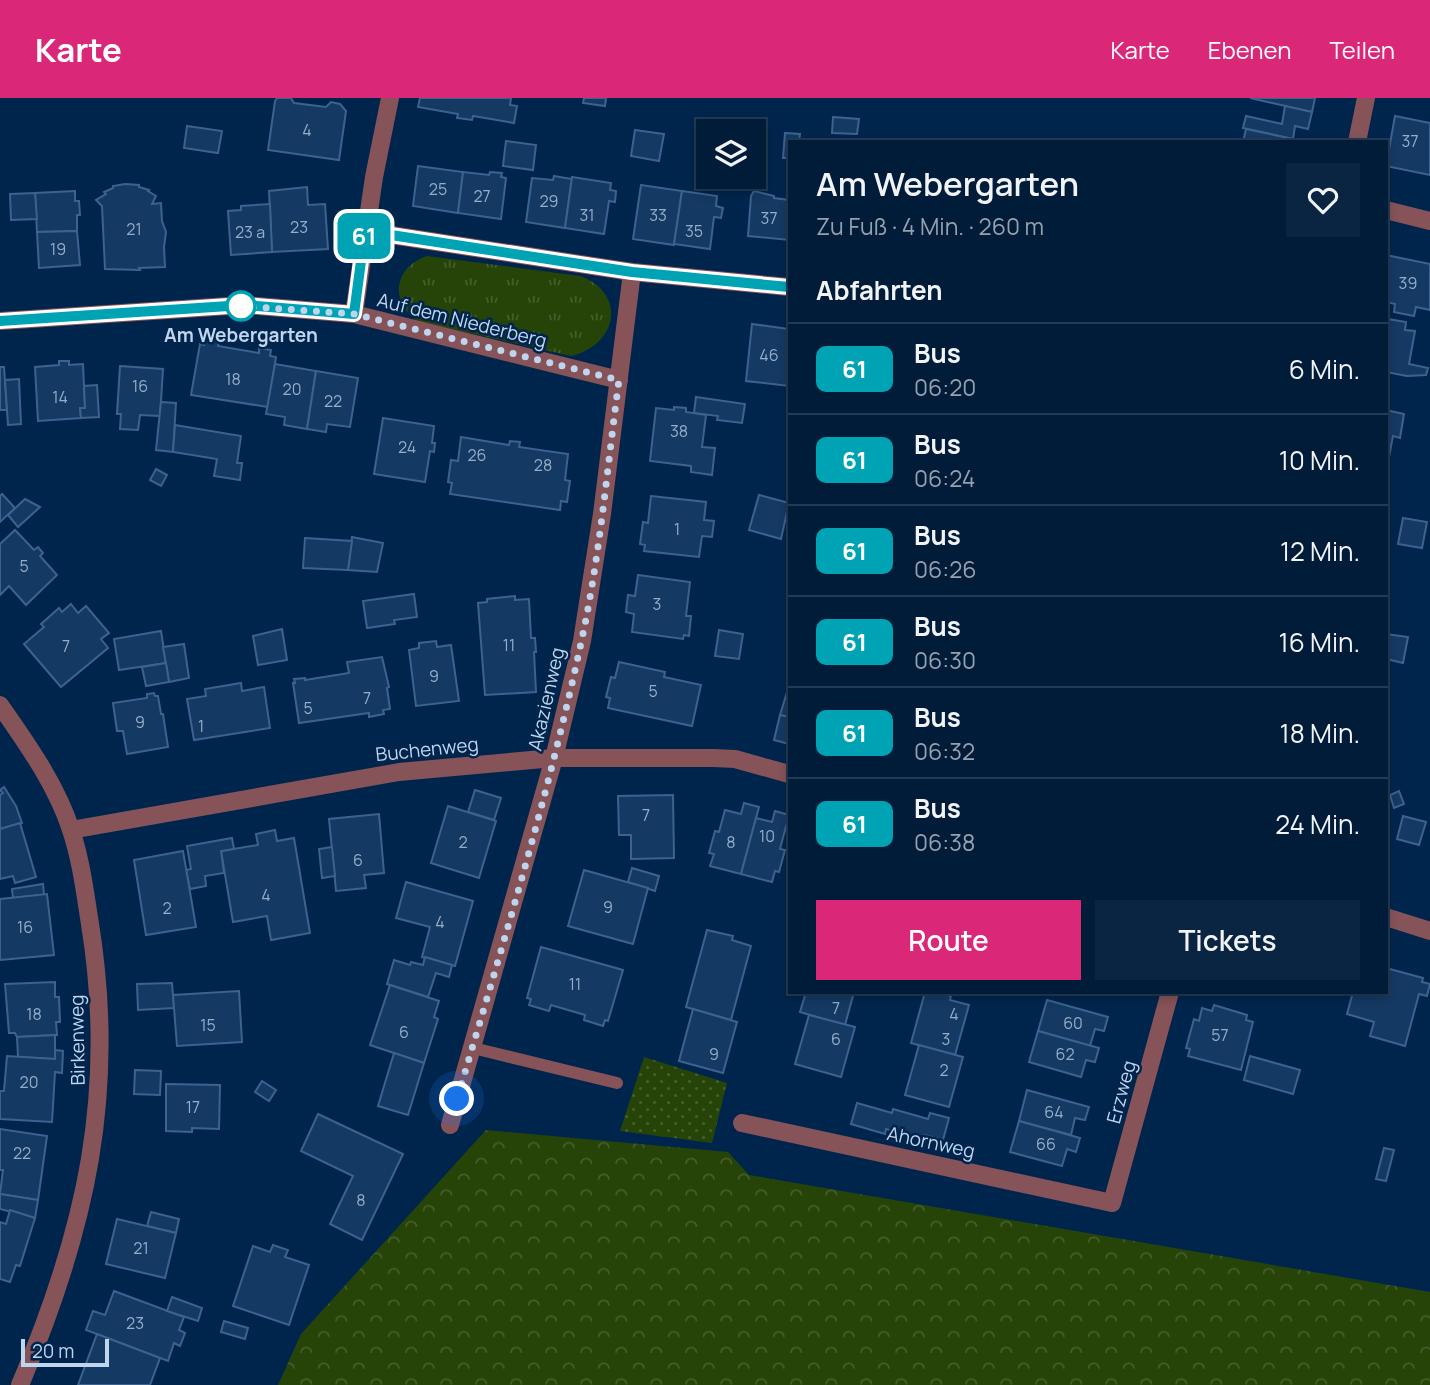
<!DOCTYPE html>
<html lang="de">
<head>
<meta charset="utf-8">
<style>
	:root { --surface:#001c39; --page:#0a2541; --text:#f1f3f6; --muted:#95a1ae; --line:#223a53; --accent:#db2777 }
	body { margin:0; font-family:Manrope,sans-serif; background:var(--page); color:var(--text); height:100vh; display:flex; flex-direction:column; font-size:26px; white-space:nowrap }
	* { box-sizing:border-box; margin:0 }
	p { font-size:23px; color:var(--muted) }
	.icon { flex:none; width:38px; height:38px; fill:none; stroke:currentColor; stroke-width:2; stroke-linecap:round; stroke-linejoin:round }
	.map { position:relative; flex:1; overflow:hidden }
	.drawer { position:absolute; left:788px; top:42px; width:600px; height:854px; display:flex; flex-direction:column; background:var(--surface); border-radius:0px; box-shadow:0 4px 10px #0003,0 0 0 2px var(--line) }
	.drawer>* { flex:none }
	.badge { padding:0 14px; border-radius:10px; font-size:24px; line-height:46px }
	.fabs { position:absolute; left:696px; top:21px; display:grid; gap:14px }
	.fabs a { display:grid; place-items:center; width:70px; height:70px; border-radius:0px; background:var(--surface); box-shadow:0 4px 10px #0003,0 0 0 2px var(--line); font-size:35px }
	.scale { position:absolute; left:21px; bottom:18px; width:88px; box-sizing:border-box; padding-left:7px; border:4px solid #bfd4ed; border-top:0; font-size:19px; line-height:24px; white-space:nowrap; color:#bfd4ed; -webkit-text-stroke:5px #00254c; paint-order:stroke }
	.you { position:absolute; width:35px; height:35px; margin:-18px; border:5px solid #fff; border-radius:50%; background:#1a73e8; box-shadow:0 0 0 10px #1a73e833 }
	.map>.badge { position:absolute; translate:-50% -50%; box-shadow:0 0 0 4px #fff }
	h2 { padding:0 28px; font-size:26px; line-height:63px }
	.round { display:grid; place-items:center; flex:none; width:74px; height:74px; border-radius:0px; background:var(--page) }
	.summary { display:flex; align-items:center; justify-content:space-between; height:119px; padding:0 28px }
	h1 { font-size:33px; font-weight:600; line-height:52px }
	.cta { display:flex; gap:14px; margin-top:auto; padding:14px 28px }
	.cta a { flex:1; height:80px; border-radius:0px; background:var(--accent); color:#fff; font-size:28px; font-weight:600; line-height:80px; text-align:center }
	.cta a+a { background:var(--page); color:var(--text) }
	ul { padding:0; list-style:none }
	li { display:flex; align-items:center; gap:21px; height:91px; padding:0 28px; border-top:2px solid var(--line) }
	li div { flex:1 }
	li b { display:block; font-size:26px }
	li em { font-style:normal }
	li .badge { min-width:77px; font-weight:700; text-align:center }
	header { display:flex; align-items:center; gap:42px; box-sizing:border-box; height:98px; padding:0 35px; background:var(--accent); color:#fff }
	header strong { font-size:33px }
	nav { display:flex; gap:38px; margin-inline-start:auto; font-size:24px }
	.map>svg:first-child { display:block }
</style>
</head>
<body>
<header>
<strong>Karte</strong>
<nav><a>Karte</a><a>Ebenen</a><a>Teilen</a></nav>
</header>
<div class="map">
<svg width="1430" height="1287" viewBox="0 0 1430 1287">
	<defs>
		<pattern id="grass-tufts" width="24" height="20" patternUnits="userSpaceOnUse" patternTransform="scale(1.75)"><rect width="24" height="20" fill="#264408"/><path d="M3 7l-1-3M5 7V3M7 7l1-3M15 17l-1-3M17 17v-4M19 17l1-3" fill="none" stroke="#445e2c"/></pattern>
		<pattern id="forest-crowns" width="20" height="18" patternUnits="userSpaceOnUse" patternTransform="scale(1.75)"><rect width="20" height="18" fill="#264408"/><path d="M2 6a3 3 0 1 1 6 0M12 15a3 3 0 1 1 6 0" fill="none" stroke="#445e2c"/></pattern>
		<pattern id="park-dots" width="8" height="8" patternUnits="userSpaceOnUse" patternTransform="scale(1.75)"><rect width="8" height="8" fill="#264408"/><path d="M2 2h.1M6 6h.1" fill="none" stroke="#445e2c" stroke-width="1.8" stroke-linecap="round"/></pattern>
	</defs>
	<rect width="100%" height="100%" fill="#00254c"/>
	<path fill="url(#grass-tufts)" d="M427,158L580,178C627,195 618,247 571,258L417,223C389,203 394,169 427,158Z"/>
	<polygon fill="url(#forest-crowns)" points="486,1032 728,1054 749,1077 1430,1194 1430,1287 278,1287 301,1236"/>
	<polygon fill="url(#park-dots)" points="644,959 727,985 712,1045 620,1033"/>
	<g fill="#143962" stroke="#3c628f" stroke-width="2">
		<polygon points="277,0 291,0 294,5 326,9 331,4 340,6 346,13 339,62 268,52 275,3"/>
		<polygon points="420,0 511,0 510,7 517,8 514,25 473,18 472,22 457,20 458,16 418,9"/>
		<polygon points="584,0 606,0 605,8 583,5"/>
		<polygon points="1250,0 1315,0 1312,14"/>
		<polygon points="1285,8 1312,14 1308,31 1295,28 1293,41 1243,30 1246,18 1282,26"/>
		<polygon points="1395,18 1430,25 1430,77 1386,68"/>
		<polygon points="833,19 859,21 857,36 832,35"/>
		<polygon points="187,28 222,33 218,55 184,50"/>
		<polygon points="1246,31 1293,41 1297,44 1243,44"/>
		<polygon points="635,32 664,36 659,63 631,58"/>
		<polygon points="785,35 800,36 799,44 789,44 789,60 783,60"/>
		<polygon points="506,43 536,47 533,72 503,68"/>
		<polygon points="418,68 463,74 458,115 413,108"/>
		<polygon points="463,74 489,77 490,74 502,75 501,79 506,80 501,121 458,115"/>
		<polygon points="554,78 572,81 565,130 526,124 532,80 553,82"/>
		<polygon points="572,79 611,85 610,92 616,93 615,104 609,103 604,136 565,130"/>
		<polygon points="125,86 139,87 139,89 149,92 148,93 156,98 152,106 161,105 162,123 166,134 164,149 165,169 139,170 140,172 105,171 102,108 96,102 106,96 104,94 113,90 113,88"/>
		<polygon points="641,87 682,93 674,147 633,141"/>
		<polygon points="307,89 308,107 325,106 328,151 272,154 269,93"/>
		<polygon points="75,93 75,103 79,103 80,117 77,117 77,133 37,134 35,95"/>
		<polygon points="682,93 717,98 716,108 723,110 721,120 714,119 710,151 674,146"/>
		<polygon points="754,93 774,98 774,100 789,102 789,142 748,138 751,98"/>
		<polygon points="35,95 37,121 11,122 10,96"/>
		<polygon points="270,106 272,154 231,157 228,113 241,112 241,108"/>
		<polygon points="77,133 80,167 39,170 37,134"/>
		<polygon points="1386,157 1430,166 1430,212 1416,209 1414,218 1394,214 1395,206 1386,204"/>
		<polygon points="1388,221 1406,224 1405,232 1415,233 1409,266 1428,270 1426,277 1407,278 1386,274 1386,228"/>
		<polygon points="752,226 789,231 789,288 746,283"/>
		<polygon points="205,242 219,243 218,248 259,255 259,250 271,252 270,258 276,259 268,309 191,297 200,246 204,247"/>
		<polygon points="59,263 69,263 69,267 83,266 85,310 80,310 81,320 38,323 35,269 59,267"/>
		<polygon points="275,266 316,273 307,331 284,327 285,319 266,316"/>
		<polygon points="120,268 163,271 160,318 140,317 138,332 120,331 121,316 117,316"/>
		<polygon points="0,269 4,269 7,312 0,312"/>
		<polygon points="316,273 358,280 350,329 327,326 326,334 307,331"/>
		<polygon points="19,281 21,326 8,327 5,282"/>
		<polygon points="97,287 99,319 81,320 80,310 85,310 84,288"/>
		<polygon points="696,299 745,306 742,325 717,322 718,318 694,315"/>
		<polygon points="161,304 176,305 173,354 156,352"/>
		<polygon points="674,309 686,310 686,314 706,317 702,349 715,350 712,377 691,374 691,368 650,363 656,310 674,312"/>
		<polygon points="1386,312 1404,316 1400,340 1393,338 1389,359 1386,359"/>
		<polygon points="383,320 434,328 432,345 435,345 434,354 430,353 425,384 374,376"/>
		<polygon points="175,327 241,338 237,365 242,365 240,382 214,378 217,361 173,354"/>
		<polygon points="461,339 509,347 510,343 520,344 519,349 568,356 565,382 570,383 567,404 561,403 560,412 450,396 452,385 448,384 451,362 458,363"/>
		<polygon points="156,371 167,377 161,388 150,382"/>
		<polygon points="2,396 15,410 0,424 0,398"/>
		<polygon points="759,397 789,405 781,441 749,432"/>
		<polygon points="651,398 706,404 704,422 714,423 712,439 702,438 699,459 644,453 645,447 640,446 643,424 648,425"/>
		<polygon points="25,401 40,409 18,429 8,417"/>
		<polygon points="1403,420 1427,424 1422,450 1398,446"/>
		<polygon points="15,432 34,452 38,449 43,455 40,458 57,477 26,507 9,488 0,497 0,446"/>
		<polygon points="352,439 383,445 377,474 348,472"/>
		<polygon points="305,440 352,443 348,472 303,470"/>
		<polygon points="638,477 690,484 686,518 691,518 689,538 684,537 683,541 632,534 634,516 626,514 628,497 635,498"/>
		<polygon points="414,496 417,519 394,522 395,526 367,530 363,503"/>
		<polygon points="515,498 515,502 529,501 531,540 535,540 536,554 534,554 536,594 485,597 478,505 487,504 487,501"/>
		<polygon points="71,506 78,515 86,508 109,535 101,541 108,550 61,589 24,546 44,529 41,526 59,510 62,514"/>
		<polygon points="282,531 287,562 258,567 253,538"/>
		<polygon points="719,532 743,536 739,561 715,558"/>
		<polygon points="161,533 166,565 119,572 114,541"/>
		<polygon points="1386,536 1408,539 1403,565 1386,561"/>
		<polygon points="436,543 437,549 451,547 459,603 416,608 409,552 419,550 419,545"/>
		<polygon points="184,546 189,580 169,584 163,549"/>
		<polygon points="382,559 389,589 387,590 390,611 383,612 384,616 369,619 369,615 299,625 293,585 295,585 294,581 305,580 305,582 349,575 347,564"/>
		<polygon points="619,564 665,574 664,579 701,587 692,628 608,610 610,600 606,599 611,579 615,580"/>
		<polygon points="166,565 169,584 146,588 142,569"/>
		<polygon points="241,585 242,593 264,589 270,630 194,642 187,601 206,598 205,591"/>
		<polygon points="788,591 789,592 789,619 780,617"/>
		<polygon points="154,595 155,598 158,598 161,616 163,616 168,649 127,656 123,633 117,633 113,605 147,600 147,596"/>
		<polygon points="780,617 789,619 789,646 774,642"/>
		<polygon points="4,689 16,708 22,725 0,731 0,697 3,695 0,692"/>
		<polygon points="475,692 501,700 494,722 468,714"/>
		<polygon points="1399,693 1404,706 1394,710 1390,697"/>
		<polygon points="673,697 674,760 631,761 631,737 619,737 618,698"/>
		<polygon points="744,705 759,709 741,776 710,768 714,756 709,755 715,733 719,734 725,712 741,716"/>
		<polygon points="448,708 496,723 479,780 431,765"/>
		<polygon points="775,713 789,717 780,751 785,752 779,774 775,773 772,784 741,776 756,720 772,724"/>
		<polygon points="379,716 384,775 364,777 366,790 336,793 329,721"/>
		<polygon points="1403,718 1426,724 1419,747 1397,741"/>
		<polygon points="20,725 36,779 15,785 13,778 0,781 0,731"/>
		<polygon points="275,732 277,743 294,740 310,835 271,842 267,818 233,824 221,753 258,747 256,736"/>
		<polygon points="232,740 234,751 221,753 224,775 205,778 206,788 190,791 186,772 191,771 187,748"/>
		<polygon points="332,749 335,778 322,780 319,751"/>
		<polygon points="183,753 196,829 146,837 134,762"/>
		<polygon points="632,770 659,778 655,793 628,784"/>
		<polygon points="584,772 648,790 633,846 568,828"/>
		<polygon points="406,784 473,803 455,868 422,859 430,829 396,820"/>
		<polygon points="43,786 44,797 13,800 12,791"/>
		<polygon points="47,796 54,857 0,862 0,801"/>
		<polygon points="707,832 733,838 732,842 751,848 731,922 686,909"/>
		<polygon points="541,849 623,872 608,923 605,922 603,928 584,922 585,917 551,907 549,913 529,907 531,901 527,900"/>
		<polygon points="425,859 452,867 449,879 436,875 428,899 387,886 394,862 410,867 411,864 423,867"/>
		<polygon points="1386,870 1423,880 1422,884 1430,886 1427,898 1419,896 1405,948 1370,938 1374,924 1347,916 1353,894 1386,894"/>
		<polygon points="55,884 55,899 59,899 60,924 56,924 57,937 17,939 15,935 9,935 5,886"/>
		<polygon points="172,885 174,910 138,912 137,886"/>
		<polygon points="390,887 439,903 434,919 438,921 424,965 370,947"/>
		<polygon points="239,893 242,944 177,948 173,897"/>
		<polygon points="806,894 854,894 845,927 800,914"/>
		<polygon points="925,894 937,894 951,898 950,902 969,907 955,957 911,945"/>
		<polygon points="1047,902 1108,919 1104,933 1095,931 1090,948 1038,933"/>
		<polygon points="1214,907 1247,917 1246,922 1253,924 1241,972 1188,958 1190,951 1186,950 1194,921 1199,923 1202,910 1212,913"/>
		<polygon points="693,911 737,924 723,975 679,963"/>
		<polygon points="809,917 855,929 841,979 795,966"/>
		<polygon points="1038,933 1099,950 1095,964 1086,962 1081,979 1029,964"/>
		<polygon points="55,937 55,961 18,959 17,939"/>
		<polygon points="919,947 963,959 949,1009 905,997"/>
		<polygon points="55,952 63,953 62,975 55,974 52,1024 0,1021 0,993 4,993 7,958 55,961"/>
		<polygon points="394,955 424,965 408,1017 378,1008"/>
		<polygon points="1250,958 1300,972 1293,996 1244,982"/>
		<polygon points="135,972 161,973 160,997 134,996"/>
		<polygon points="262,983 276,992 269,1003 255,994"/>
		<polygon points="166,986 220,987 219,1031 192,1030 192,1034 166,1033"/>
		<polygon points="1027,992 1089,1009 1085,1022 1075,1020 1071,1037 1019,1023"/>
		<polygon points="857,1005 892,1015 893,1011 928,1021 930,1015 949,1020 943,1042 924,1037 922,1042 886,1031 885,1036 851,1026"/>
		<polygon points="318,1016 403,1056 362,1142 330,1126 353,1078 301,1053"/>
		<polygon points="1019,1023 1080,1040 1076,1054 1067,1051 1062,1068 1010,1054"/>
		<polygon points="0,1031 47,1038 38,1102 0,1096 3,1072 0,1072"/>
		<polygon points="1384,1050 1394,1052 1386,1083 1376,1081"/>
		<polygon points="0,1096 38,1102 35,1120 0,1111"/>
		<polygon points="10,1112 35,1120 20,1168 16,1167 10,1184 0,1181 0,1124 6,1126"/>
		<polygon points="151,1114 179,1121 176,1135 147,1128"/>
		<polygon points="117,1121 176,1135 165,1180 106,1166"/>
		<polygon points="273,1147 288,1152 285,1159 309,1167 289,1227 233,1208 253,1148 270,1154"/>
		<polygon points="114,1193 184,1219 179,1232 185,1235 180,1248 174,1245 168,1263 86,1232 93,1213 105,1217"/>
		<polygon points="172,1199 202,1210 198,1223 167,1213"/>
		<polygon points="224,1223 248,1230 245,1241 221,1234"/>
		<polygon points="97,1236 160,1260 150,1287 78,1287"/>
	</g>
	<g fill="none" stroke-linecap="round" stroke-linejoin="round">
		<polyline stroke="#855358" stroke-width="12" points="473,950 617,985"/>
		<g stroke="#855358" stroke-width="18">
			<polyline points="1357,44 1366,0"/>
			<polyline points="1386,112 1430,123"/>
			<polyline points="365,133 632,174 789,189"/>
			<polyline points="354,216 374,79 390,0"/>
			<polyline points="0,223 244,207 354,216 619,282"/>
			<path d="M0,607C27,646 56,686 71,732C81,762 85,794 90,826C117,994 86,1132 20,1287"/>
			<polyline points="71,732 399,674 554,660 714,660 735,661 789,676"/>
			<polyline points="1386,819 1430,833"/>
			<polyline points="742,1025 1112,1105 1170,894"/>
			<polyline points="450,1027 554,660 582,543 602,416 632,174"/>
		</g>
	</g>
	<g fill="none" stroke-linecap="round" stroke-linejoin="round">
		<g stroke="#fff" stroke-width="16">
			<polyline id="line" points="0,223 244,207 354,216 365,133 632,174 789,189"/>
		</g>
		<use href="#line" stroke="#00a3b4" stroke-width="10"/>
		<path stroke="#bfd4ed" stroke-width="7" stroke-dasharray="0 12.6" d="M241,208L354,216L619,282C607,370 600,459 581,545C548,699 502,850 457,1001"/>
	</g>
	<circle fill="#fff" stroke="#00a3b4" stroke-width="3.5" cx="241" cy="208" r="14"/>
	<g text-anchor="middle" stroke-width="5" stroke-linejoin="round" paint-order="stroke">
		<g font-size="16" fill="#94adca">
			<text x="307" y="38">4</text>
			<text x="1410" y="49">37</text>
			<text x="438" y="97">25</text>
			<text x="482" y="104">27</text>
			<text x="549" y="109">29</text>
			<text x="587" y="123">31</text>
			<text x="658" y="123">33</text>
			<text x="769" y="126">37</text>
			<text x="299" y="135">23</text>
			<text x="134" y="137">21</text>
			<text x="694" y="139">35</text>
			<text x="250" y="140">23 a</text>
			<text x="58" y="157">19</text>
			<text x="1408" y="191">39</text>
			<text x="769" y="263">46</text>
			<text x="233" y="287">18</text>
			<text x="140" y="294">16</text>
			<text x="292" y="297">20</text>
			<text x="60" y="305">14</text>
			<text x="333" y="309">22</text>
			<text x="679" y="339">38</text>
			<text x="407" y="355">24</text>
			<text x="477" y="363">26</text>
			<text x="543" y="373">28</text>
			<text x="677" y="437">1</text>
			<text x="24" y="474">5</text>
			<text x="657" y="512">3</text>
			<text x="509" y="553">11</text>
			<text x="66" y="554">7</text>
			<text x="434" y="584">9</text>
			<text x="653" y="599">5</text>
			<text x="367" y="606">7</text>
			<text x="308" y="616">5</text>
			<text x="140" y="630">9</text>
			<text x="201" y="634">1</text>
			<text x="646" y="723">7</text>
			<text x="767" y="744">10</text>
			<text x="463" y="750">2</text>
			<text x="731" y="750">8</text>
			<text x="358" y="768">6</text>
			<text x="266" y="803">4</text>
			<text x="608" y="815">9</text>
			<text x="167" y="816">2</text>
			<text x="440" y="830">4</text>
			<text x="25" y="835">16</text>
			<text x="575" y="892">11</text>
			<text x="836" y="916">7</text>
			<text x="34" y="922">18</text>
			<text x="954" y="922">4</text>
			<text x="1073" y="931">60</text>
			<text x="208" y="933">15</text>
			<text x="404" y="940">6</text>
			<text x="1220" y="943">57</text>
			<text x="836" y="947">6</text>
			<text x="946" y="947">3</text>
			<text x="714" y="962">9</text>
			<text x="1065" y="962">62</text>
			<text x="944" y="978">2</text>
			<text x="29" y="990">20</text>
			<text x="193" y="1015">17</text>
			<text x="1054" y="1020">64</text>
			<text x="1046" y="1052">66</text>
			<text x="22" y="1061">22</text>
			<text x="361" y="1108">8</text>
			<text x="141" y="1156">21</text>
			<text x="135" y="1231">23</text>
		</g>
		<g font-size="19" fill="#bfd4ed" stroke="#00254c">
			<text transform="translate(462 222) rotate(14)" y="7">Auf dem Niederberg</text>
			<text transform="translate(546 601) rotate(-77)" y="7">Akazienweg</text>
			<text transform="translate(427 651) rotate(-6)" y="7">Buchenweg</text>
			<text transform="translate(77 942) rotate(-91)" y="7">Birkenweg</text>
			<text transform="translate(1121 994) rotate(-75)" y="7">Erzweg</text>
			<text transform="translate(931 1044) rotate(12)" y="7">Ahornweg</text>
		</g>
		<g font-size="19" font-weight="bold" fill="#bfd4ed" stroke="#00254c">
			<text x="241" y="244">Am Webergarten</text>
		</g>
	</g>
</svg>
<div class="fabs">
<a><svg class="icon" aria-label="layers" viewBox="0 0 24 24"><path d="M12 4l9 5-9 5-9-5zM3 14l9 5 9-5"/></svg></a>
</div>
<div class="scale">20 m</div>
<div class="you" style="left:457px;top:1001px"></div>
<b class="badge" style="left:364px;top:138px;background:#00a3b4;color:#fff">61</b>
<section class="drawer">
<div class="summary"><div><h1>Am Webergarten</h1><p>Zu Fuß · 4 Min. · 260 m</p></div><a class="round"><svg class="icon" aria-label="heart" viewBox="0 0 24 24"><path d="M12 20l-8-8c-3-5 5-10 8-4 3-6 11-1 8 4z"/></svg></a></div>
<h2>Abfahrten</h2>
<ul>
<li><span class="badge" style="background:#00a3b4;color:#fff">61</span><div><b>Bus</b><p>06:20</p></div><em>6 Min.</em></li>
<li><span class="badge" style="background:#00a3b4;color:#fff">61</span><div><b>Bus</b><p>06:24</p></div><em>10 Min.</em></li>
<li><span class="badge" style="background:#00a3b4;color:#fff">61</span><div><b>Bus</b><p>06:26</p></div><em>12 Min.</em></li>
<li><span class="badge" style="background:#00a3b4;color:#fff">61</span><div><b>Bus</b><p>06:30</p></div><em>16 Min.</em></li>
<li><span class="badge" style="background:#00a3b4;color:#fff">61</span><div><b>Bus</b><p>06:32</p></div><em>18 Min.</em></li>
<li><span class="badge" style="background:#00a3b4;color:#fff">61</span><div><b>Bus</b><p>06:38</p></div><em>24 Min.</em></li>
</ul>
<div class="cta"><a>Route</a><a>Tickets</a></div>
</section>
</div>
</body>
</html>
